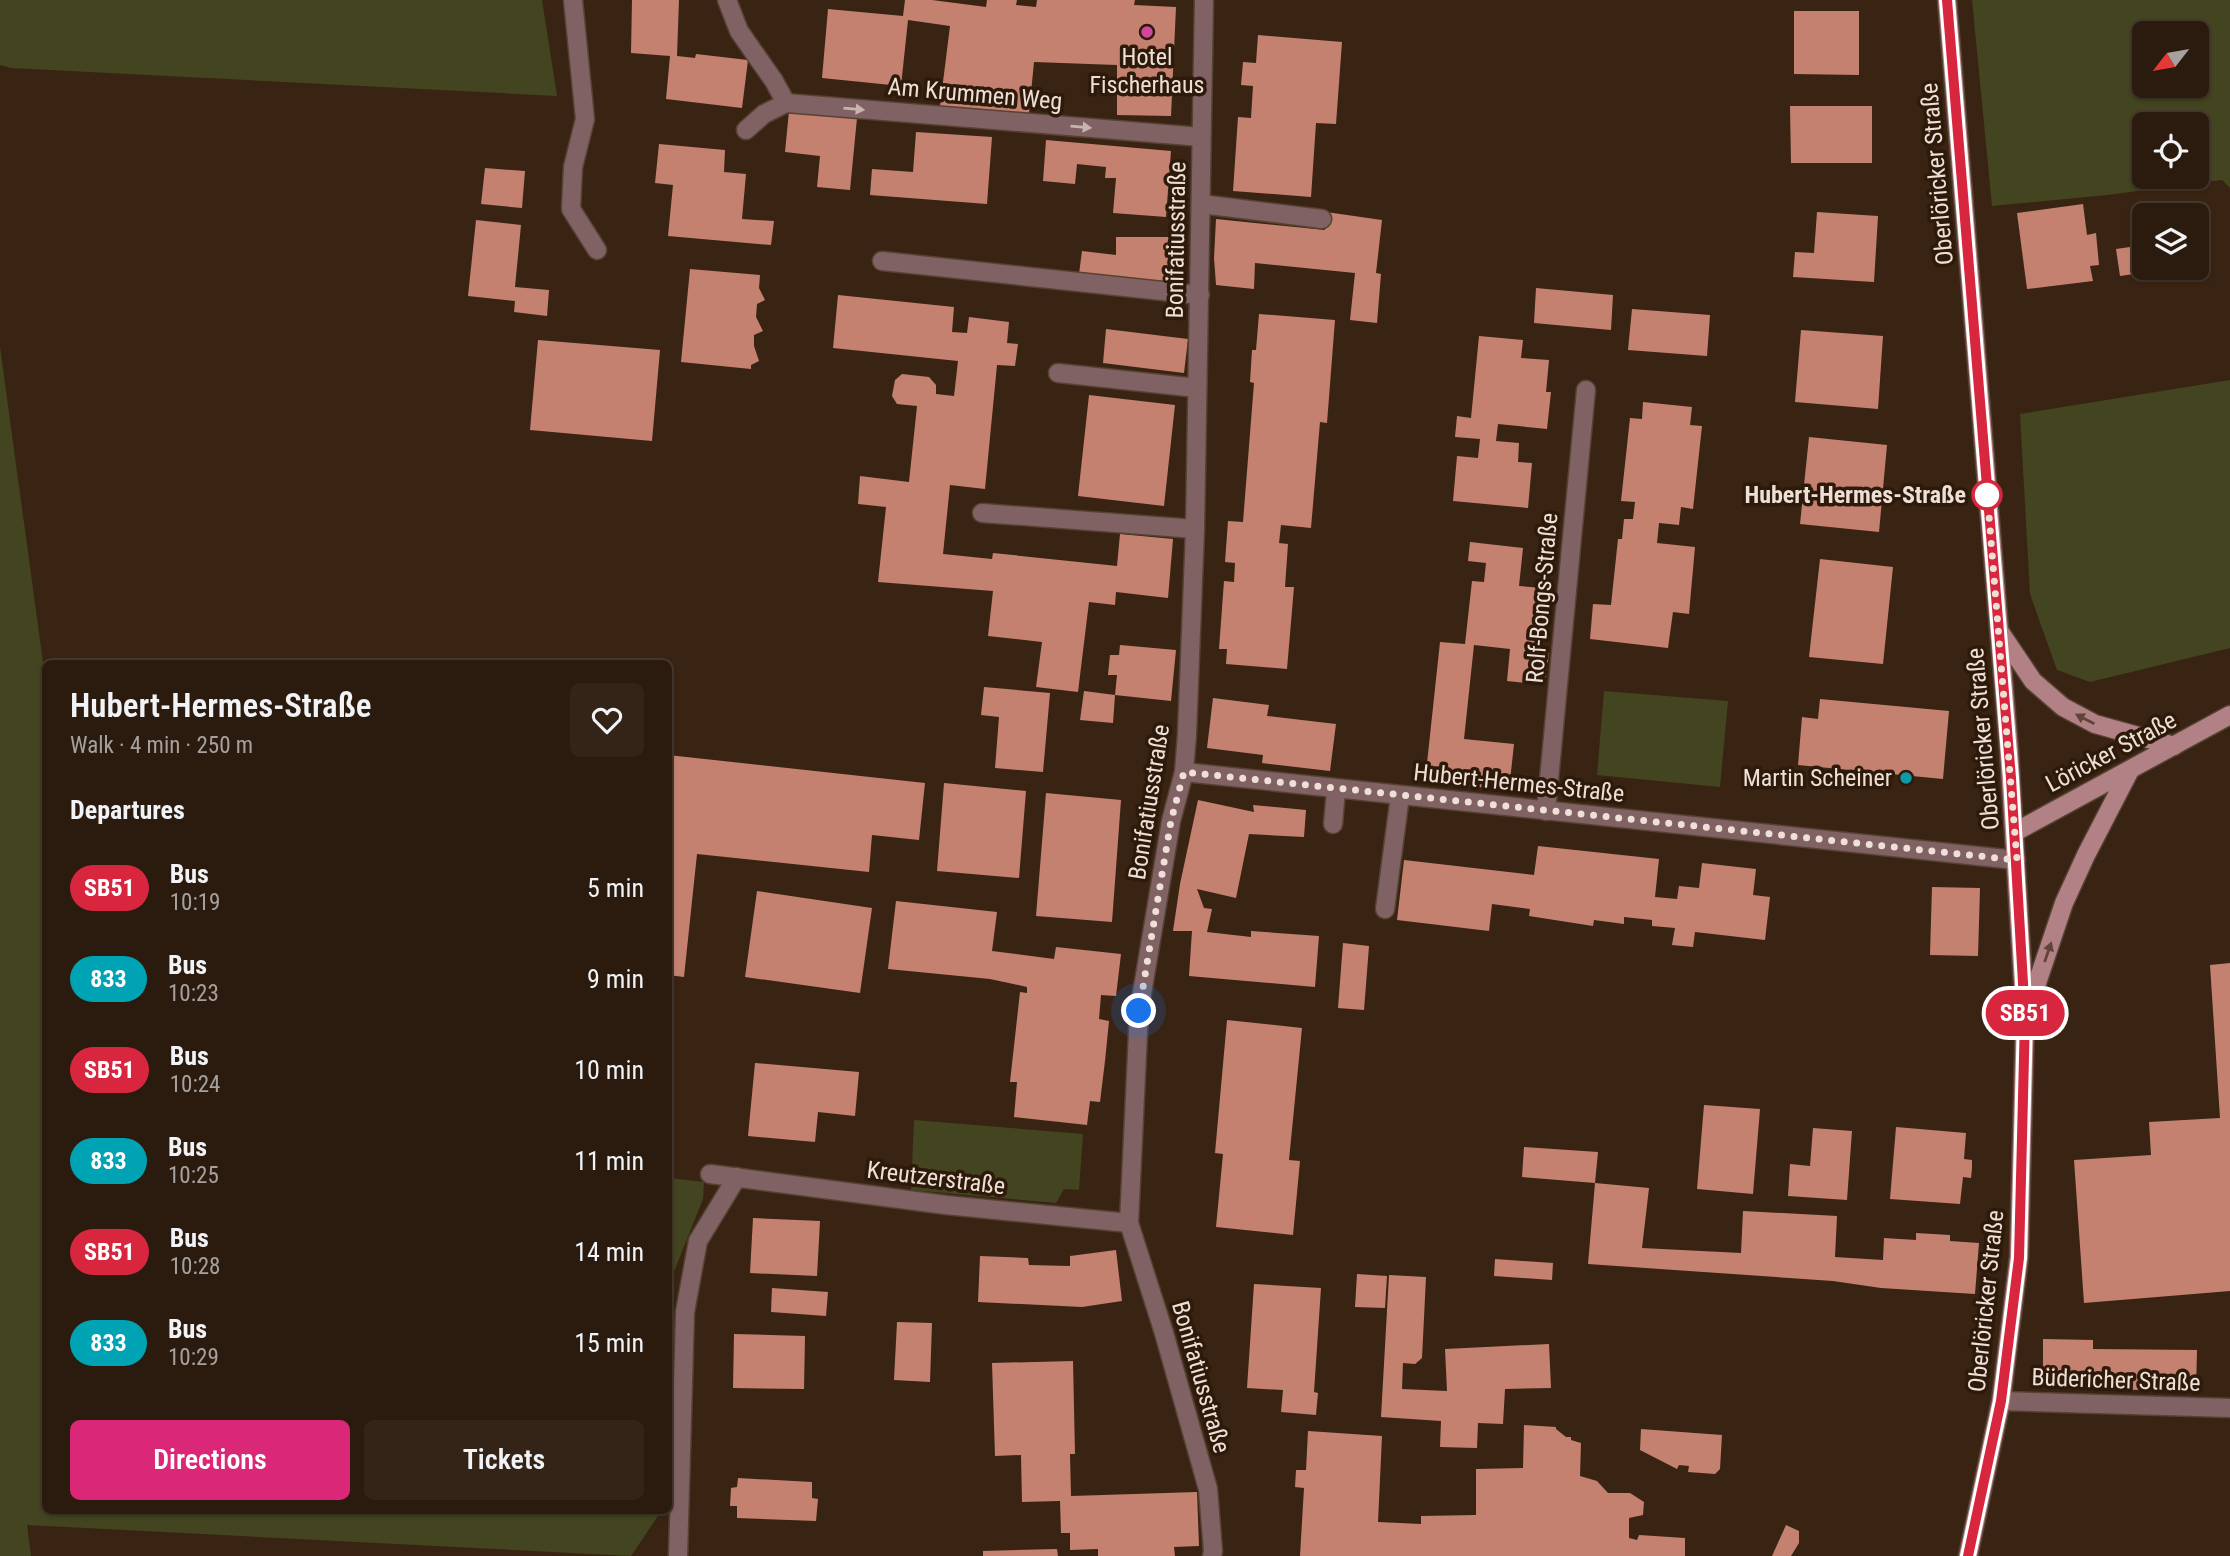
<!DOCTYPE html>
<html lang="en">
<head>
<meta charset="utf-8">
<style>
	:root { --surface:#2b1b0e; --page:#332417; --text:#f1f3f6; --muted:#a6a19e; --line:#47392e; --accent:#db2777 }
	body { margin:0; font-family:"Roboto Condensed",sans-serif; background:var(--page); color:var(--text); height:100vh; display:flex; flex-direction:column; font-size:26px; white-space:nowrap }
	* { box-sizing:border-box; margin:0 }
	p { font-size:23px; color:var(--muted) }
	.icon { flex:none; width:38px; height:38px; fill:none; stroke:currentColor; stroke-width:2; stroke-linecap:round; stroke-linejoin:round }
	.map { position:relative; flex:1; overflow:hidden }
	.panel { position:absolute; left:42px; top:660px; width:630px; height:854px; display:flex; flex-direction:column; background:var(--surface); border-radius:10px; box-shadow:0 2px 5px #0004,0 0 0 2px var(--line) }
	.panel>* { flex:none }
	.badge { padding:0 14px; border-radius:23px; font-size:24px; line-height:46px }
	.needle { width:46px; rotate:239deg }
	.controls { position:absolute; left:2132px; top:21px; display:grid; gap:14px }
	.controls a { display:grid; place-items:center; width:77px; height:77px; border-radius:10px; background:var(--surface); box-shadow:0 2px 5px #0004,0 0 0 2px var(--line); font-size:35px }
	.you { position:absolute; width:35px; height:35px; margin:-18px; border:5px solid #fff; border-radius:50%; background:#1a73e8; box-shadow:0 0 0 10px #1a73e833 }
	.map>.badge { position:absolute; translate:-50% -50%; box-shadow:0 0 0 4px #fff }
	h2 { padding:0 28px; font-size:26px; line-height:63px }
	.round { display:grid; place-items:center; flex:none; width:74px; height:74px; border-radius:10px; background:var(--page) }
	.headline { display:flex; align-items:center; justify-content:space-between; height:119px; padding:0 28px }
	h1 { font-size:33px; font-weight:600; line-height:52px }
	.button { display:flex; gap:14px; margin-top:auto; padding:14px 28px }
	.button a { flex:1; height:80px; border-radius:10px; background:var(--accent); color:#fff; font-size:28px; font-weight:600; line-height:80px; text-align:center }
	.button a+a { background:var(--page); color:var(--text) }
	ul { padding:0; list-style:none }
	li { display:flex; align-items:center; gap:21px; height:91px; padding:0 28px }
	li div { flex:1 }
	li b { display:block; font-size:26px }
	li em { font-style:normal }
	li .badge { min-width:77px; font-weight:700; text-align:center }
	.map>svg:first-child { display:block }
</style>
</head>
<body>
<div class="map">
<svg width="2230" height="1556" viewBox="0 0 2230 1556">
	<rect width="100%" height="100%" fill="#392413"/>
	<g fill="#42451f" fill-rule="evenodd">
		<polygon points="0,0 542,0 557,96 11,68 0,65"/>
		<path d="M1972,0H2230V188L2222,180L2107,195L1992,206ZM2144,33H2196V86H2144ZM2144,124H2196V177H2144Z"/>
		<polygon points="0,347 46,684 46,1510 465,1510 566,1514 570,1510 662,1510 631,1556 27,1525 31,1556 0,1556"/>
		<polygon points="2230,380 2230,648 2090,682 2057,670 2030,594 2020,414"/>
		<polygon points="1604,691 1728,701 1720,787 1597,775"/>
		<polygon points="914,1120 1083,1134 1079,1190 1064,1189 1056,1203 911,1190"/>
		<polygon points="669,1178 704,1182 703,1199 671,1279 669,1347"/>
	</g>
	<g fill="#c58170">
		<polygon points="632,0 679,0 677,56 695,58 696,54 748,60 742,108 666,99 670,56 631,53"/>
		<polygon points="905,0 932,0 986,7 987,0 1017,0 1016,5 1036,7 1037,0 1135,0 1134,5 1176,7 1171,116 1117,115 1117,65 1034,62 1029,113 940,106 950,26 908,20 901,86 822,78 828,9 903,16"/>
		<polygon points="1794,11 1859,11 1859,75 1794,74"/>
		<polygon points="1258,35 1342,42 1336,124 1316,123 1311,197 1233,191 1238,117 1251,118 1253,86 1241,85 1243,62 1256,63"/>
		<polygon points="1790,106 1872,106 1872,163 1791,163"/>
		<polygon points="789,111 857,118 850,190 817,187 820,156 785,152"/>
		<polygon points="916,132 992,137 987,204 870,195 872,169 913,172"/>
		<polygon points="1046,140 1171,151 1166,217 1113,213 1116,178 1105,178 1106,167 1077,164 1075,184 1043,181"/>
		<polygon points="659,144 725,150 724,172 746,174 742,219 774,221 771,245 668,236 673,185 655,183"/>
		<polygon points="485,168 525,171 522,208 481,204"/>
		<polygon points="2083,204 2087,235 2096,233 2099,265 2090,266 2093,281 2027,289 2017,213"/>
		<polygon points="1326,212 1382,220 1376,273 1381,274 1377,323 1350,320 1355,273 1255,263 1254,289 1216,285 1214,258 1216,219 1325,230"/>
		<polygon points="1817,212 1878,216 1874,282 1793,277 1795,252 1814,253"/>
		<polygon points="476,220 521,225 515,287 549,290 547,316 514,312 515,301 468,296"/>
		<polygon points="1116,237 1173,237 1176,283 1079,274 1082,251 1116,255"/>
		<polygon points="2144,245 2144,268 2169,268 2169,269 2120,276 2116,249"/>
		<polygon points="690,269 760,275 759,288 765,300 757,304 756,317 763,331 754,335 754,346 759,361 751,365 751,369 681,362"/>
		<polygon points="1536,288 1613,295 1611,330 1534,323"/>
		<polygon points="838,295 954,307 952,332 967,333 969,317 1009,322 1007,343 1018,344 1015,366 997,365 985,489 950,485 943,554 992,559 993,553 1117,566 1120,534 1173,539 1168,598 1116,592 1115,605 1089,602 1078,692 1036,687 1042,642 988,636 993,591 878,582 886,507 858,504 860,476 909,482 917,406 897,404 892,396 895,380 902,374 929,377 936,385 936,394 954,396 958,361 833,348"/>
		<polygon points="1632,309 1710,315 1707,356 1628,350"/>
		<polygon points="1259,314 1335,320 1327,423 1320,422 1311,528 1281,525 1279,543 1288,544 1285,587 1294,587 1287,669 1226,664 1227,649 1219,649 1224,581 1234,582 1235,563 1225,562 1228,521 1243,522 1254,383 1250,382 1252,350 1256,350"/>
		<polygon points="1106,329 1188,339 1184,373 1103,363"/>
		<polygon points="1801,330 1883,336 1878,409 1795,402"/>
		<polygon points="1479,336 1523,340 1521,358 1549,360 1546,392 1551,392 1547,429 1498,424 1496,441 1519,443 1518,462 1532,463 1528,508 1453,501 1457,456 1478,458 1480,439 1455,437 1457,416 1471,418"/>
		<polygon points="538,340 660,350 652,441 530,430"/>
		<polygon points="1089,395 1175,405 1164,506 1078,496"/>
		<polygon points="1643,402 1692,407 1690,425 1702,426 1693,509 1681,507 1679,525 1659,523 1657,543 1695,547 1689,614 1673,612 1668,648 1590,639 1593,604 1611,605 1618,539 1622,539 1624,519 1633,519 1635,502 1621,501 1630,418 1642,419"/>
		<polygon points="1809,437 1887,445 1879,532 1800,524"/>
		<polygon points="1470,542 1523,548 1519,586 1543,588 1537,652 1549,653 1545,685 1507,681 1510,649 1474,645 1464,739 1514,744 1509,790 1425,782 1440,642 1465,644 1472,581 1484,582 1486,563 1468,561"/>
		<polygon points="1820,559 1893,567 1883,664 1809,657"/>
		<polygon points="1120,645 1176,650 1171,701 1115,695 1117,675 1108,675 1110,655 1119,655"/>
		<polygon points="984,687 1050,693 1043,772 995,768 999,717 981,715"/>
		<polygon points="1084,691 1115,695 1113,723 1080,720"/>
		<polygon points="1213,698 1269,705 1267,716 1336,724 1330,771 1262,763 1263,755 1207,748"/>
		<polygon points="1820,699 1949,711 1943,779 1798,765 1802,717 1818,719"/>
		<polygon points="668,755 925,783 919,840 872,835 869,872 697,854 684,977 668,975"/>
		<polygon points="944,783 1026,791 1019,878 937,871"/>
		<polygon points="1046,793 1121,800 1112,922 1036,916"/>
		<polygon points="1198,800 1254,812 1253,805 1306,810 1304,837 1249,834 1236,898 1197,889 1204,908 1212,909 1207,932 1251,937 1251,931 1319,936 1315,987 1189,976 1192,931 1173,931 1180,884"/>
		<polygon points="1538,846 1659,859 1655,897 1677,899 1679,886 1699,888 1702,863 1756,869 1753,895 1770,897 1765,940 1695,932 1693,947 1672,945 1675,928 1652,926 1652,920 1624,917 1624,924 1594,920 1593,926 1529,916 1530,909 1492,904 1489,931 1397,920 1404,860 1534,875"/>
		<polygon points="1932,887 1980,888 1978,956 1930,955"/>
		<polygon points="757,891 872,908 860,993 745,977"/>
		<polygon points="896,901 997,912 992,951 1054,959 1056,947 1121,954 1116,996 1101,995 1099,1019 1109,1021 1105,1061 1100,1102 1090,1101 1087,1125 1014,1117 1017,1082 1010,1082 1020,992 1027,993 1027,987 990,979 888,969"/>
		<polygon points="1343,943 1369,946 1364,1010 1338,1008"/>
		<polygon points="2230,963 2230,1291 2084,1303 2074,1160 2151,1155 2149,1122 2220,1118 2210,965"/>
		<polygon points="1227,1020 1302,1028 1289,1160 1300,1161 1293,1235 1216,1227 1223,1154 1215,1153"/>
		<polygon points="755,1063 859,1072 855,1116 818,1112 815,1142 748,1136"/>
		<polygon points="1704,1105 1760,1109 1753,1194 1697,1189"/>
		<polygon points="1896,1127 1966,1133 1964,1159 1972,1160 1972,1168 1971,1178 1963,1177 1960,1204 1890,1199"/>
		<polygon points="1813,1128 1852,1131 1847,1200 1788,1196 1790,1164 1810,1166"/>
		<polygon points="1524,1147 1598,1152 1595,1183 1649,1188 1642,1248 1741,1253 1743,1211 1837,1216 1835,1257 1883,1260 1884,1238 1916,1240 1916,1233 1950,1235 1950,1241 1979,1243 1975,1294 1881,1288 1833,1281 1588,1264 1595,1183 1522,1177"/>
		<polygon points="753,1218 820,1221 817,1276 750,1273"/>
		<polygon points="1116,1250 1122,1301 1082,1307 978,1302 980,1256 1028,1258 1029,1265 1070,1266 1070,1256"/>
		<polygon points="1495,1259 1553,1263 1552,1280 1494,1276"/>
		<polygon points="1357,1274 1387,1276 1385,1308 1355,1307"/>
		<polygon points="1389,1275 1426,1277 1422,1358 1415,1364 1403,1363 1402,1389 1447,1391 1445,1349 1549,1344 1551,1388 1505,1389 1503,1424 1478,1423 1477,1448 1440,1447 1441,1421 1381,1417"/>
		<polygon points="1254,1284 1321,1288 1314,1392 1318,1393 1316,1415 1281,1412 1283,1390 1247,1388"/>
		<polygon points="772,1288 828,1292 826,1316 771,1312"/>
		<polygon points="897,1322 932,1323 930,1382 894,1380"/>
		<polygon points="734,1334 805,1336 804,1389 733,1388"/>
		<polygon points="2043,1339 2093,1340 2093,1349 2197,1350 2196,1391 2092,1389 2092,1380 2043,1379"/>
		<polygon points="1073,1361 1075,1454 1070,1454 1071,1496 1197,1492 1199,1546 1174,1547 1175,1556 1098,1556 1098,1549 1070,1550 1070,1533 1061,1533 1060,1501 1022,1502 1021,1455 995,1456 992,1363"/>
		<polygon points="1524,1425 1556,1427 1556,1429 1566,1437 1571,1437 1571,1440 1581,1443 1580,1476 1597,1481 1608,1493 1630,1493 1644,1502 1643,1515 1629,1518 1629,1538 1637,1540 1639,1535 1685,1538 1685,1556 1300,1556 1304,1488 1295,1487 1296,1470 1306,1470 1308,1431 1382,1436 1378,1522 1421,1524 1421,1516 1476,1515 1476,1469 1523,1468"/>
		<polygon points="1641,1429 1722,1435 1720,1469 1715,1474 1688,1472 1689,1466 1679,1465 1677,1469 1640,1450"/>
		<polygon points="738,1478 812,1482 812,1498 818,1499 816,1521 737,1518 737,1506 730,1506 731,1488 737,1487"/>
		<polygon points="1786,1525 1799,1531 1799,1543 1791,1556 1772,1556"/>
		<polygon points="1057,1549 1058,1556 983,1556 983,1551"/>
	</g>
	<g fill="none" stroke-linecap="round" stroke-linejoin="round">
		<g stroke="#564232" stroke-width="21">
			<g id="lane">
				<polyline points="1201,204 1322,219"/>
				<polyline points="882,261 1200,295"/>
				<polyline points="1058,373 1197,388"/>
				<polyline points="982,513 1195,529"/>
				<polyline points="1333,824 1336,790"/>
				<polyline points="1385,909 1400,796"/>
				<polyline points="2001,1401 2230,1408"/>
			</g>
		</g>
		<g stroke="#564232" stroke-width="21">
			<g id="street">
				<polyline points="573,0 585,119 573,167 571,209 597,250"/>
				<polyline points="727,0 739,31 774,81 786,103 764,114 746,130"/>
				<polyline points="1204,0 1195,529 1187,734 1184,772 1171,821 1139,1011 1129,1223 1164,1333 1208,1489 1213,1551 1212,1556"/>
				<polyline points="786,103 1201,137"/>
				<polyline points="1184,772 2016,860"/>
				<polyline points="1546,811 1586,390"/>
				<polyline points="710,1174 946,1205 1129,1223"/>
				<polyline points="678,1556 685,1312 698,1241 737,1177"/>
			</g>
		</g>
		<g stroke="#564232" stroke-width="21">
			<g id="secondary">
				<polyline points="1947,0 2009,750 2025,1017 2019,1257 2001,1401 1968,1556"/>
				<polyline points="2000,632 2033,681 2063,707 2095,724 2174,746"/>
				<polyline points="2015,832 2230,715"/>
				<polyline points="2029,1007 2064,903 2086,855 2130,770"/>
			</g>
		</g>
		<use href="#lane" stroke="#806164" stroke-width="18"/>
		<use href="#street" stroke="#806164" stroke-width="18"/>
		<use href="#secondary" stroke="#b18185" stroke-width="18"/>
	</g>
	<defs><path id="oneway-solid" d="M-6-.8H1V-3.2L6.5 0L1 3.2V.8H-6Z" transform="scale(1.75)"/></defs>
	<g fill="#c8b4ae">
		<use href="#oneway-solid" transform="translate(854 109) rotate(5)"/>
		<use href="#oneway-solid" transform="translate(1081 127) rotate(5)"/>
	</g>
	<g fill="#62433b">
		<use href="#oneway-solid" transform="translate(2085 719) rotate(-153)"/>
		<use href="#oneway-solid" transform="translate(2048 952) rotate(-71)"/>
	</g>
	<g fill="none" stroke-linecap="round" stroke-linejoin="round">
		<g stroke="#fff" stroke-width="16">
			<polyline id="line" points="1947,0 2011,778 2025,1017 2019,1258 2001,1401 1968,1556"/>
		</g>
		<use href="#line" stroke="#d7263d" stroke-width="10"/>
		<polyline stroke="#eee0d6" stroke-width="7" stroke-dasharray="0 12.6" points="1139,1011 1171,821 1184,772 2017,860 1987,491 1987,495"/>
	</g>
	<circle fill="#d1479c" stroke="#2e1a0a" stroke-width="2.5" cx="1147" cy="32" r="7"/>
	<circle fill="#fff" stroke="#d7263d" stroke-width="3.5" cx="1987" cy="495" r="14"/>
	<circle fill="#0f9aa8" stroke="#2e1a0a" stroke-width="2.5" cx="1906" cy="778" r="7"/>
	<g text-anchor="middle" stroke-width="7" stroke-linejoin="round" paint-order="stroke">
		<g font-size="24" fill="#eee0d6" stroke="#2e1a0a">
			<text x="1147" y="65">Hotel<tspan x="1147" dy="28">Fischerhaus</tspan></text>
			<text x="1892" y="786" text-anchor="end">Martin Scheiner</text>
		</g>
		<g font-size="24" fill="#eee0d6" stroke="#2e1a0a">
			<text transform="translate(975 94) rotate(5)" y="8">Am Krummen Weg</text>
			<text transform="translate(1937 174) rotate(-95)" y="8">Oberlöricker Straße</text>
			<text transform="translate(1176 240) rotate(-89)" y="8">Bonifatiusstraße</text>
			<text transform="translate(1542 598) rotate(-85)" y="8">Rolf-Bongs-Straße</text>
			<text transform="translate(1983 739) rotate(-95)" y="8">Oberlöricker Straße</text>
			<text transform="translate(2111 752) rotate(-28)" y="8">Löricker Straße</text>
			<text transform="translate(1519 783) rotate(6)" y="8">Hubert-Hermes-Straße</text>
			<text transform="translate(1149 802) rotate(-81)" y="8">Bonifatiusstraße</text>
			<text transform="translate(936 1178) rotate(7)" y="8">Kreutzerstraße</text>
			<text transform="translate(1986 1301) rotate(-84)" y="8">Oberlöricker Straße</text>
			<text transform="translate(1201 1377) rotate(74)" y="8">Bonifatiusstraße</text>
			<text transform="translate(2116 1380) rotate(2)" y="8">Büdericher Straße</text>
		</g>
		<g font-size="24" font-weight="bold" fill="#eee0d6" stroke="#2e1a0a" text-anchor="end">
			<text x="1966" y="503">Hubert-Hermes-Straße</text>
		</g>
	</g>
</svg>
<div class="controls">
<a><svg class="needle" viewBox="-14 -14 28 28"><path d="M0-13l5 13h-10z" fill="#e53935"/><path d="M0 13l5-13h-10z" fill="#a6a19e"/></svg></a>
<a><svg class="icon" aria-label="locate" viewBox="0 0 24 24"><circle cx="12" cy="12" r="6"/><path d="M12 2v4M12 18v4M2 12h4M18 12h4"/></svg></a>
<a><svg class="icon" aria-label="layers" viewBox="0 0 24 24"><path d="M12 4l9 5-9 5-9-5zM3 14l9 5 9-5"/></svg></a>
</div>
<div class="you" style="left:1139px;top:1011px"></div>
<b class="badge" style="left:2025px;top:1013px;background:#d7263d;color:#fff">SB51</b>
<section class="panel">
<div class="headline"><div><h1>Hubert-Hermes-Straße</h1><p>Walk · 4 min · 250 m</p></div><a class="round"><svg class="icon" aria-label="heart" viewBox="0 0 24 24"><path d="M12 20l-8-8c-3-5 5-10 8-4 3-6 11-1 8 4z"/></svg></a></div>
<h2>Departures</h2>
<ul>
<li><span class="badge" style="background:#d7263d;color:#fff">SB51</span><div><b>Bus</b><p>10:19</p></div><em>5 min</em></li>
<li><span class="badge" style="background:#00a3b4;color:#fff">833</span><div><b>Bus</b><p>10:23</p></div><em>9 min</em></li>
<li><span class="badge" style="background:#d7263d;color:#fff">SB51</span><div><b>Bus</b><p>10:24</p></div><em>10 min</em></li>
<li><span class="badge" style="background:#00a3b4;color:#fff">833</span><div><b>Bus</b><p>10:25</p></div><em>11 min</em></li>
<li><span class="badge" style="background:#d7263d;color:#fff">SB51</span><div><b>Bus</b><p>10:28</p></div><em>14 min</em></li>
<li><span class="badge" style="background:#00a3b4;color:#fff">833</span><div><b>Bus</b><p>10:29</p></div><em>15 min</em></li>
</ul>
<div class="button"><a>Directions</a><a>Tickets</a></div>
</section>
</div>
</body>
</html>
